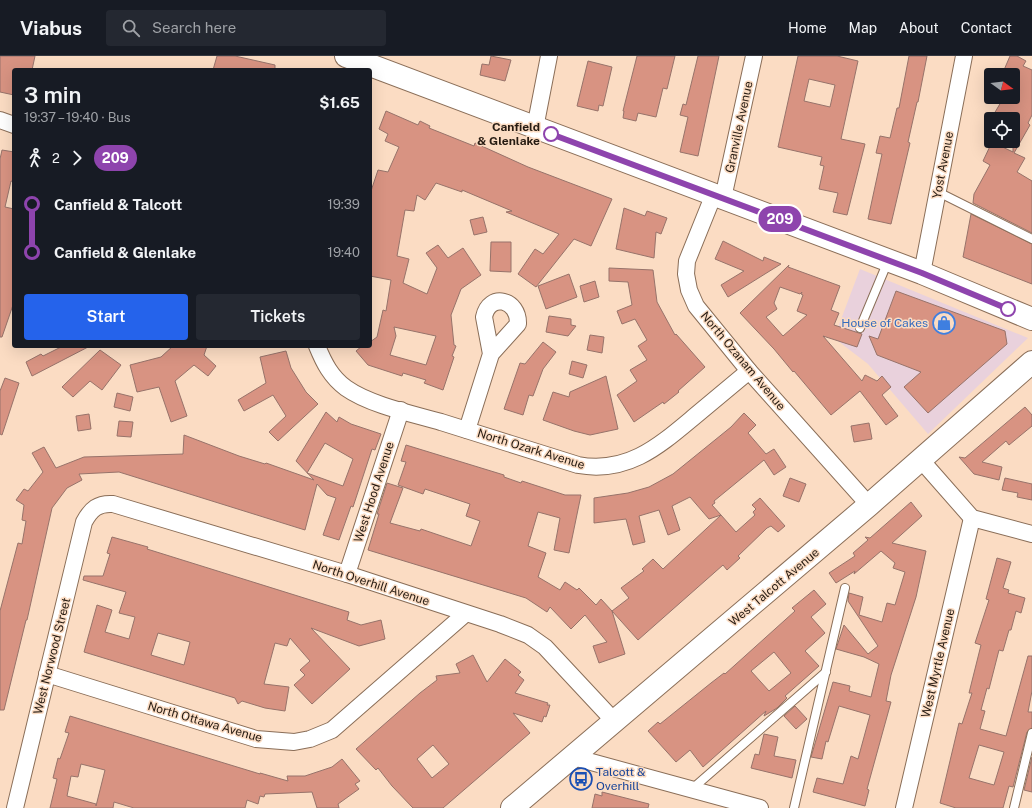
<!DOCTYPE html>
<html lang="en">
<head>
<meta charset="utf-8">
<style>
	:root { --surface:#171b24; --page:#242831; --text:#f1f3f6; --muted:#9ea1a6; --line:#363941; --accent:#2563eb }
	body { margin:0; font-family:"Public Sans",sans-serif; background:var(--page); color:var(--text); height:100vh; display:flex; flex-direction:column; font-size:15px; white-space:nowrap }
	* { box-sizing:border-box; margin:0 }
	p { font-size:13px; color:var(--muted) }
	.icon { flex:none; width:22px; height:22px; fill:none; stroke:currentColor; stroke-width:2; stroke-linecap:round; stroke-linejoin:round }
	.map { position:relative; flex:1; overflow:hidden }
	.panel { position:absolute; left:12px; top:12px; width:360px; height:280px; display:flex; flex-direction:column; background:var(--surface); border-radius:4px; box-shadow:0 4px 16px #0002 }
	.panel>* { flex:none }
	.badge { padding:0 8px; border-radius:13px; font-size:14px; line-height:26px }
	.needle { width:26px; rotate:105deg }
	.controls { position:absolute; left:984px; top:12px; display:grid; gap:8px }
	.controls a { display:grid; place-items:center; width:36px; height:36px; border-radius:4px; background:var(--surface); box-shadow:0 4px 16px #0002; font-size:20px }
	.map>.badge { position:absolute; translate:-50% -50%; box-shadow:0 0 0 2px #fff }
	.legs { display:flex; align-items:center; gap:6px; height:44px; padding:0 12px; font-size:13px }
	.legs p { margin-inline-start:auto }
	.overview { display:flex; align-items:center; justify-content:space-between; height:68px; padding:0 12px }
	h1 { font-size:22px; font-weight:600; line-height:30px }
	.primary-button { display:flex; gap:8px; margin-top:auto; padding:8px 12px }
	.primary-button a { flex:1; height:46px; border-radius:4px; background:var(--accent); color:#fff; font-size:16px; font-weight:600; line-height:46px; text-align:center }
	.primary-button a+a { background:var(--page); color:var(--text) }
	ul { padding:0 12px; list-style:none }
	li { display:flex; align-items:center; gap:14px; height:48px; font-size:15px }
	li i { display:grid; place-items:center; width:6px; height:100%; margin:0 5px; background:currentColor }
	li i::after { content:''; width:10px; height:10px; margin:-5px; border:3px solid; border-radius:50%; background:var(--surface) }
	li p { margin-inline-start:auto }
	li:first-child i { background:linear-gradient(#0000 50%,currentColor 0) }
	li:last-child i { background:linear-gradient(currentColor 50%,#0000 0) }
	header { display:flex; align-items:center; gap:24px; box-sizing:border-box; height:56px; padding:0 20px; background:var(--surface); border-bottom:1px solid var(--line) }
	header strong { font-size:19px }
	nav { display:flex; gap:22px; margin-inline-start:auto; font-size:14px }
	.search { width:280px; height:36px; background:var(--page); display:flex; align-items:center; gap:10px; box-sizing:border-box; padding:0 14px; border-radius:4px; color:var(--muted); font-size:15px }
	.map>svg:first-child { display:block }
</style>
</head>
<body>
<header>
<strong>Viabus</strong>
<div class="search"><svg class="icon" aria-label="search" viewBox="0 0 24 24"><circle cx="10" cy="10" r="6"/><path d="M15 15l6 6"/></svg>Search here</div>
<nav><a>Home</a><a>Map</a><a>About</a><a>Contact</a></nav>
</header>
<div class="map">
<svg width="1032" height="752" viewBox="0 0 1032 752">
	<rect width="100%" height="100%" fill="#fbdcc3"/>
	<polygon fill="#e9d1dc" points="860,213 1028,282 928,378 868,308 834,282"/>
	<g fill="#d89382" stroke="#97736a" fill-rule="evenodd">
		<polygon points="0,0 35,0 32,14 14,14 14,39 0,36"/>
		<polygon points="217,0 235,0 275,9 275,14 213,14"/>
		<polygon points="491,0 511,4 505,25 480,19 482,8 489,9"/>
		<polygon points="637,0 675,0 667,33 663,32 656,61 638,57 636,65 623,62 624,55 623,55"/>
		<polygon points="698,0 719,0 698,100 680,96 688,61 680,59 683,48 686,49"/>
		<path d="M798,0H837L858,5L841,83L865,88L847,159L833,156L838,137L819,133L824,110L820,109L822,101L778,91ZM809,23L835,29L830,51L804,45Z"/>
		<polygon points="909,0 927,0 918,46 917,46 908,86 910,87 891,168 868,163 882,98 876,97 880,80 890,82 897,52 899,52"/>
		<polygon points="1010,0 1017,0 1026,5 1023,10 1032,14 1032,59 1028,67 1030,69 1014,97 1025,102 1017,116 1032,125 1032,177 973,147 974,138 990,109 983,105 992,86 1013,96 1013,63 991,63 1004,41 1013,41 1013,25 1015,20 1004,14"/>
		<polygon points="588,5 612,11 603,50 599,49 598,55 577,50"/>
		<path d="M386,55L418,69L420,65L430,70L429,72L474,90L475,87L528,111L612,143L591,190L574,183L536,231L518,218L535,193L543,198L559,178L506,156L512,155L462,134V136L436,127L425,144L417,139L414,155L405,154L397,200L409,203L403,227L427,238L437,212L426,197L438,189L448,202L463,192L481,219L461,233L451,259L454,289L456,290L452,300L454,301L443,334L424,327L426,324L403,317L402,320L368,309L356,295L362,290H370V286L377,281L383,254L386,255L391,224L370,220V138L378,114L388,116L399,91L385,85L388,78L379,73ZM394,271L436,280L426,309L390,299L396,280Z"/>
		<polygon points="2,94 14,96 14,126 11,125 5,151 14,153 14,246 2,281 0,281 0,103"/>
		<polygon points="624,152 645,160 647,155 667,162 661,178 656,176 654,202 616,193"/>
		<polygon points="971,158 1032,188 1032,228 963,201"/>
		<polygon points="483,161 487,176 474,179 470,164"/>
		<polygon points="723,185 763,205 764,201 781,208 728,241 721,229 744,215 715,203"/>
		<polygon points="491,186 511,186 511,216 490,215"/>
		<path d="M789,209L788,211L840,230L831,254L839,257L834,269L862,278L857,291L823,280L862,325L865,319L877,325L882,320L891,331L882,339L898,360L886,369L860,335L831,359L794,315L793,316L774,293L740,257ZM780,231L800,238L802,236L801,238L803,239L797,255L807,259L783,280L766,261L777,253L774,247Z"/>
		<polygon points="609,212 653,214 657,246 675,279 676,278 705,311 678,335 679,336 664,348 663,346 634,366 617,339 637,325 630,314 647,304 638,290 647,284 635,263 622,268 617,255 632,249 628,226 609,225"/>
		<polygon points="569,218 577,241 546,253 538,230"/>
		<polygon points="595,225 599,241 584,246 580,230"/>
		<polygon points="896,235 1005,275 1007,288 928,357 904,331 921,316 877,299 869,280 878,283"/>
		<polygon points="549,260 571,263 571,269 576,270 568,280 546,276"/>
		<polygon points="590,279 604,281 602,297 587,294"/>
		<polygon points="543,286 556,296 543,313 533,340 529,339 523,359 504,353 520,307 525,308"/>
		<polygon points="63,290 90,290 32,320 26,306 41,298 43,300"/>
		<polygon points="173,290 207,290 204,299 216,310 208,320 194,309 175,325 187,360 171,366 159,331 137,336 130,309 161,301"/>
		<polygon points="100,294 121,309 102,334 90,325 73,341 62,331"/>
		<polygon points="286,295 291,312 306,336 318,348 278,385 269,376 286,360 273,339 244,355 238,344 266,327 260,301"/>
		<polygon points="572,305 587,309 583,322 569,318"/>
		<polygon points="606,320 618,373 590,379 574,375 543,364 553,336 569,341 570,336"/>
		<polygon points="5,322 19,327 2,379 0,378 0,335"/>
		<polygon points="117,337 133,341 130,355 114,351"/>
		<polygon points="1025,351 1032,359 1032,370 1009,389 1006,385 982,406 1002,411 999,424 974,418 959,401 965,402"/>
		<path d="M326,356L337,366L339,361L351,368L381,378L375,394L372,393L353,451L351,450L339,484L323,479L336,442L327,439L317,428L305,474L119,416L79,418L82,424L67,432L52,452L27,564H26L4,654H0V555L18,487L22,488L26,465L22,464L24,449L16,444L24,433L28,435L43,416L32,397L44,391L56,412L84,401L183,398L184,379L239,400L265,408L266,407L314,424L296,405ZM325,387L353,403L343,430L307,417Z"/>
		<polygon points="744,357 756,369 748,377 766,398 774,393 786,411 774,419 764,404 714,445 715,447 712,449 721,459 709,463 690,441 672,450 680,474 668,479 659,454 639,460 645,486 633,489 626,463 594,467 594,442 628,437 649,431 673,418 731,371"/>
		<polygon points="89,358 91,373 78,375 76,360"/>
		<polygon points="119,365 133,366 131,381 117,380"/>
		<polygon points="869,367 872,383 854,386 851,370"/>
		<polygon points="406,389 504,419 504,421 521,427 522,425 565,439 581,439 569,497 554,494 560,462 538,456 528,490 546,497 538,521 560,534 565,526 577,534 579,532 596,549 601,543 612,555 625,598 599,607 593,590 607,586 585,559 571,573 550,551 547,556 526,542 368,494 379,458 377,458 387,427 403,432 390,467 420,475 421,473 471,490 480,465 466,460 470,448 425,433 423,438 398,429 406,406 401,405"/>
		<polygon points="790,422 806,428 799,446 783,440"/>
		<polygon points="1005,422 1032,428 1032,444 1017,441 1018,437 1002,434"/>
		<polygon points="760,442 785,470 778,476 771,470 767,472 738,500 740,502 727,514 723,509 638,584 612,555 629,542 621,532 644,515 642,513 653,503 663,513 721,459 736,476 755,459 753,456 756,453 752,449"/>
		<polygon points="911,446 922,460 892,487 926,495 916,541 891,619 886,645 891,646 867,733 869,734 865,750 813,736 817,722 843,728 851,700 858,703 870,659 839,650 828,686 826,685 822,703 811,701 833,626 850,630 849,635 871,641 879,608 864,601 836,593 844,569 868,598 878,590 848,545 849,537 863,541 859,559 882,566 887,547 895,549 905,516 893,512 895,507 881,495 854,518 855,515 836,527 829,517 855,500 853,497 868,484 865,481 870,482"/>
		<path d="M112,481L148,491L147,493L349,556L347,564L361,569L381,564L385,583L359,590L311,572L350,613L312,648L294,629L305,619L300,614L310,605L290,582L287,590L275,587L264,628L289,631L285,655L265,652L242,645L238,648L235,642L84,596L97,549L112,554L105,576L129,583L135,561L119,557L126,536L83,524L84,520H103L110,498L107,497ZM158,577L190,586L184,609L151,599Z"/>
		<path d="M997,502L1011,506L1003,532L1009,534L1008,537L1025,542L1021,557L1016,555L1011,574H1009L1003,595L999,594L989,633L987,632L981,654L985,655L980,673L1006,680L1028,600H1032V635L1028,656H1032V672L1027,676L1013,731L1009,730L1003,752H956L940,747L959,667L962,668L972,637H969L981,589L975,587L989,544L986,543ZM979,689L1004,696L994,729L969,722Z"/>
		<path d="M814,534L826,548L811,561L825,577L805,595L819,610L785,640L787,642L777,652L764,660L766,655L703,711L690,694L676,706L648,675L658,666L660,668L711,627L724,617L725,618L795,555L792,552ZM774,596L791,617L769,635L751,615Z"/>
		<path d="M473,599L487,626L505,603L521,616L518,619L524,624L515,637L548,647L547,649H550L546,661L544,660L542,666L513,657L530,677L443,752H413L392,730L378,712L376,714L356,693L420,637L437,624L436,620L460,617L456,608ZM433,689L449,708L432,722L417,703Z"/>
		<polygon points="795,650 807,663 796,673 784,660"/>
		<path d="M70,660L260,718V717L288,725L287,720H305L332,711L342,703L360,725L355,728L359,733L338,748L339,752H317L312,736L265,738L264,741L260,740L258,748L247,744L245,752H134L114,746L113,752H50L57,723L53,722L58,702L60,703L69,677L65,676ZM81,708L105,714L96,750V748L67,740L71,720L78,721Z"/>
		<polygon points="764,678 778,681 774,700 796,704 792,722 751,712 755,698 759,699"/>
		<polygon points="1032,701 1032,736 1024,734"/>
		<polygon points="602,736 649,748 648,752 592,752 595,738 602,740"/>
	</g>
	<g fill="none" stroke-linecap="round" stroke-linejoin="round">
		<g stroke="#8a6e58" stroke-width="10">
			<g id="lane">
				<polyline points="938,136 1032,183"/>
				<polyline points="860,272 888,205"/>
				<polyline points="692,733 826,616"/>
				<polyline points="794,752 845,532"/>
				<polyline points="1014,752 1032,677"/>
			</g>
		</g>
		<g stroke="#8a6e58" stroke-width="18">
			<g id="street">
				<polyline points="0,64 14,69"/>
				<polyline points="535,72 549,0"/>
				<polyline points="714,138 687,205 686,218 689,234 696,250 749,315 869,449"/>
				<polyline points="723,142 754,0"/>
				<polyline points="922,217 964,0"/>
				<path d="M317,290C324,307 331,321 346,332C370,349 413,358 441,366C487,380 532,395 578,409C628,418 659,390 695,360C713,345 731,330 749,315"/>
				<path d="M467,374L491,298L518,268C519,243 489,236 484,261L491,298"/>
				<polyline points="921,404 972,462 1032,478"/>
				<polyline points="347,518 401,354"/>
				<polyline points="47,618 256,683 294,686 310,683 332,674 465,558"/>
				<polyline points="573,701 760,752"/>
				<path d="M15,752L84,466C91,453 98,447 113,448L347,518L500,568L528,579L545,591L615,666"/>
				<polyline points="904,752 972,462"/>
			</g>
		</g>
		<g stroke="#8a6e58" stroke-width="24">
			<g id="secondary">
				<polyline points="346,0 922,217 1032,263"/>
				<polyline points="512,752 869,449 1032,306"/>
			</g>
		</g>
		<use href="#lane" stroke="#fff" stroke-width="8"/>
		<use href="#street" stroke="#fff" stroke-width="16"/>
		<use href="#secondary" stroke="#fff" stroke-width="22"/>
	</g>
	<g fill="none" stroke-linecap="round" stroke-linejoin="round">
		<g stroke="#fff" stroke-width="9">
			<polyline id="line-1" points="551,78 922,217 1008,253"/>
		</g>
		<use href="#line-1" stroke="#8e44ad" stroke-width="6"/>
	</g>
	<defs>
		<g id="shop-ring" transform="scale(1.15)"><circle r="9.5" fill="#fbdcc3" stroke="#3f7fe0" stroke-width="1.5"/><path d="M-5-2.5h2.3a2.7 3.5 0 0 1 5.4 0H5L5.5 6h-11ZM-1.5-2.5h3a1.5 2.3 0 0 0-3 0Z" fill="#3f7fe0"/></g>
		<g id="bus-ring" transform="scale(1.15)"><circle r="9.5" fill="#fbdcc3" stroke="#1a4fb4" stroke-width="1.5"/><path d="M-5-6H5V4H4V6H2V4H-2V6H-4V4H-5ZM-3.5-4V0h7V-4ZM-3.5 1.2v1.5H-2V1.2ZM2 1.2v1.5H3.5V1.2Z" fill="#1a4fb4"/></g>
	</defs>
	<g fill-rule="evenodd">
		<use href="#shop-ring" x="944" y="267"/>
		<use href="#bus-ring" x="581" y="723"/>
	</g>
	<g fill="#fff" stroke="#8e44ad" stroke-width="2">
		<circle cx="551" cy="78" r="7"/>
		<circle cx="1008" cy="253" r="7"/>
	</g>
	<g text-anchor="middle" stroke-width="3" stroke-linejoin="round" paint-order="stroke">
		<g font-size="12" font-weight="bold" fill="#261b12" stroke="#fbdcc3" text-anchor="end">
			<text x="540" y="75">Canfield<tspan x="540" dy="14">&amp; Glenlake</tspan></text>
		</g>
		<g font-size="12" fill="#261b12" stroke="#fbdcc3">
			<text transform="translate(739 71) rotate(-78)" y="4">Granville Avenue</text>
			<text transform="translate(943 109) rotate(-79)" y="4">Yost Avenue</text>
			<text transform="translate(743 305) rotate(50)" y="4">North Ozanam Avenue</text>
			<text transform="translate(531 393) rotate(17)" y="4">North Ozark Avenue</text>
			<text transform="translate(374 436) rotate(-72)" y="4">West Hood Avenue</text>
			<text transform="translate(371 527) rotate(18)" y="4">North Overhill Avenue</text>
			<text transform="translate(774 531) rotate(-40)" y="4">West Talcott Avenue</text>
			<text transform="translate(52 600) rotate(-76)" y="4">West Norwood Street</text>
			<text transform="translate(938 607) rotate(-77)" y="4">West Myrtle Avenue</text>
			<text transform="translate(205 666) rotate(16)" y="4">North Ottawa Avenue</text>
		</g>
		<g font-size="12" fill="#366cbe" stroke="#fbdcc3" text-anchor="end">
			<text x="928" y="271">House of Cakes</text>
		</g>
		<g font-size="12" fill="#164399" stroke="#fbdcc3" text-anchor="start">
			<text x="596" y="720">Talcott &amp;<tspan x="596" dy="14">Overhill</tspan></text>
		</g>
	</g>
</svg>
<div class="controls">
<a><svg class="needle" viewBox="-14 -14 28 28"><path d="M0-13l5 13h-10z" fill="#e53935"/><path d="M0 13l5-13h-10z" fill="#9ea1a6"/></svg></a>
<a><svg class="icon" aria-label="locate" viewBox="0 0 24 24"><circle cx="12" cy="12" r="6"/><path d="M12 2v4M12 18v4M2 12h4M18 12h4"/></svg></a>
</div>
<b class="badge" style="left:780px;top:163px;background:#8e44ad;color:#fff">209</b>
<section class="panel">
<div class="overview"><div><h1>3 min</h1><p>19:37 – 19:40 · Bus</p></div><b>$1.65</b></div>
<div class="legs"><svg class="icon" aria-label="walk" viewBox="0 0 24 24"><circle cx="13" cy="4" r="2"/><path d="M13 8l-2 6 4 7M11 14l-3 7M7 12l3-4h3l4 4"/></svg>2<svg class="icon" aria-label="forward" viewBox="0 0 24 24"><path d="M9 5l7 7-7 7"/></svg><b class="badge" style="background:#8e44ad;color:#fff">209</b></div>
<ul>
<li><i style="color:#8e44ad"></i><b>Canfield &amp; Talcott</b><p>19:39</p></li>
<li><i style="color:#8e44ad"></i><b>Canfield &amp; Glenlake</b><p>19:40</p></li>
</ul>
<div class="primary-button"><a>Start</a><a>Tickets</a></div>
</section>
</div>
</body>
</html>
